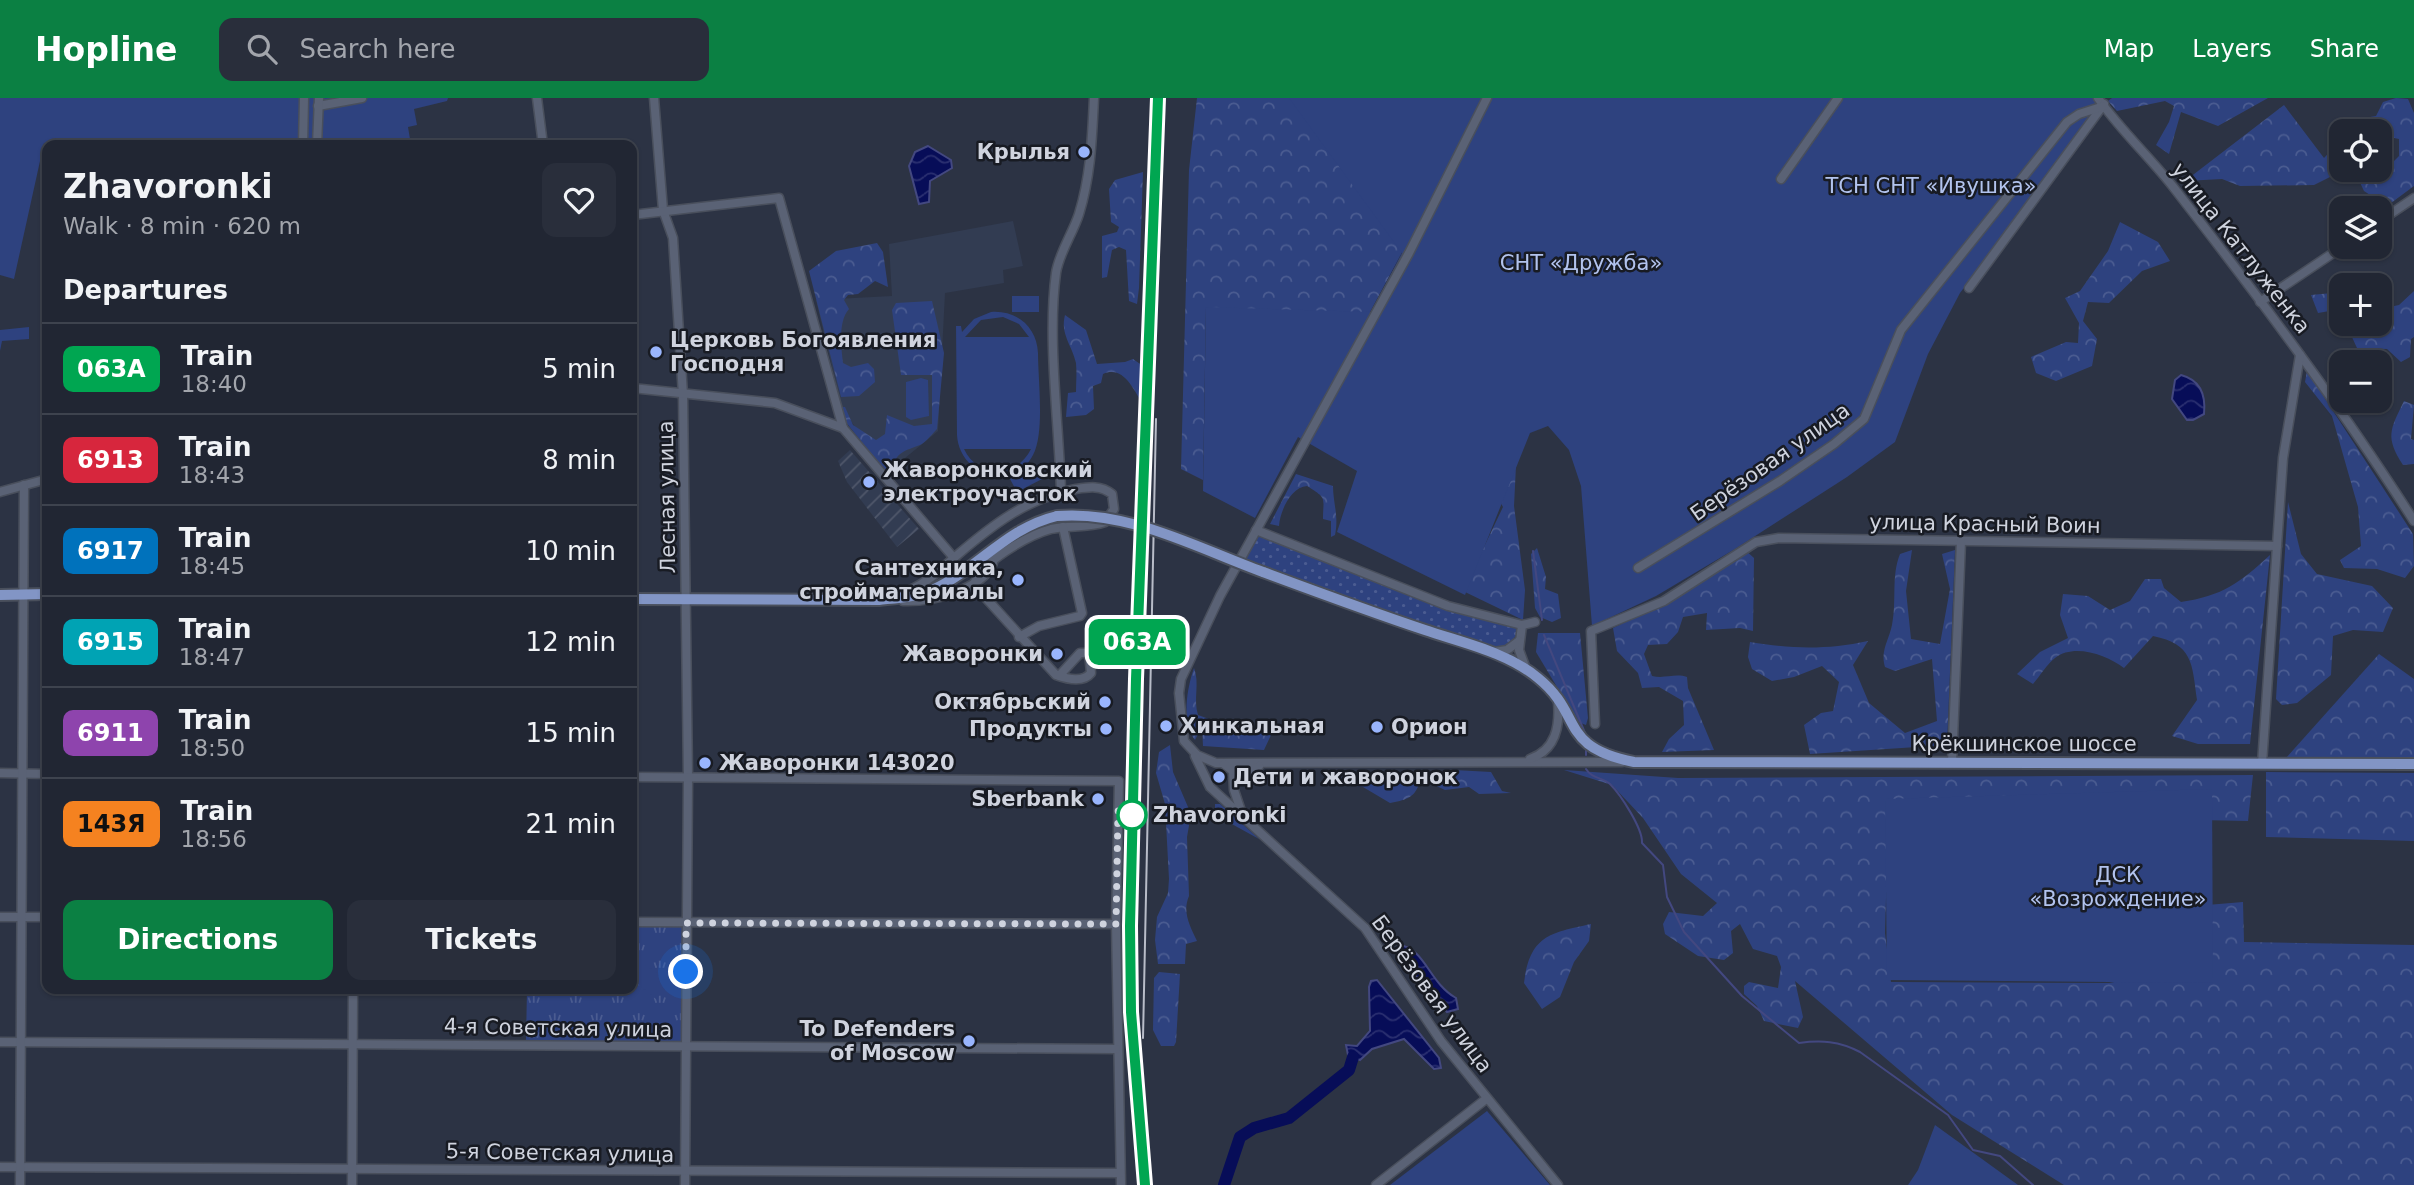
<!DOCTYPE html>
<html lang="en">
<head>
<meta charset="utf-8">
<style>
	:root { --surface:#212633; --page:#292e3b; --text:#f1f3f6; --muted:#a2a5ac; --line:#3e434e; --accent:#0b8043 }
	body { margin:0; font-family:"DejaVu Sans",sans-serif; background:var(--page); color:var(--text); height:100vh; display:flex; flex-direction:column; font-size:26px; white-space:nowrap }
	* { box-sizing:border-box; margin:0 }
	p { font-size:23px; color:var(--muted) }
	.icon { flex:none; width:38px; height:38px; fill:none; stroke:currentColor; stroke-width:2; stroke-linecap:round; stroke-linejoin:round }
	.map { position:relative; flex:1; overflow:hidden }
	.drawer { position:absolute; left:42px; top:42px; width:595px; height:854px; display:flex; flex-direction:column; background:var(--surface); border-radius:14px; box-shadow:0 2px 5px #0004,0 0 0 2px var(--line) }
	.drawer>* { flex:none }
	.badge { padding:0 14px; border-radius:10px; font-size:24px; line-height:46px }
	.controls { position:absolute; left:2329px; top:21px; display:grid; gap:14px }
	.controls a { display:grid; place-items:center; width:63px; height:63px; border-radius:14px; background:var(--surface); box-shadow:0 2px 5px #0004,0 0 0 2px var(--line); font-size:35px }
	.you { position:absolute; width:35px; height:35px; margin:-18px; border:5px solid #fff; border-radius:50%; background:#1a73e8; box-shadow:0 0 0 10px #1a73e833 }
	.map>.badge { position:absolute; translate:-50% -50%; box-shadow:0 0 0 4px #fff }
	h2 { padding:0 21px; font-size:26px; line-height:63px }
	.round { display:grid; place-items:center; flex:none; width:74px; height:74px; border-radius:14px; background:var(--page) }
	.head { display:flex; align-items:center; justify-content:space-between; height:119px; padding:0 21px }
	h1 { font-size:33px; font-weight:800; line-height:52px }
	.cta { display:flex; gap:14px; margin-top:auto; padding:14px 21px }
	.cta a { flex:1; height:80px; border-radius:14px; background:var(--accent); color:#fff; font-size:28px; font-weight:800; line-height:80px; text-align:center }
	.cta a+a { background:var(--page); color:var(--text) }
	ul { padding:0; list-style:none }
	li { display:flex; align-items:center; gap:21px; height:91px; padding:0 21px; border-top:2px solid var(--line) }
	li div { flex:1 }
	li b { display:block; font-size:26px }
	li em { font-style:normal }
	li .badge { min-width:77px; font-weight:700; text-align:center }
	header { display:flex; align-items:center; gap:42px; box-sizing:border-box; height:98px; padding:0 35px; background:var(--accent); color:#fff }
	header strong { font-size:33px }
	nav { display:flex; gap:38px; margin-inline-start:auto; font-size:24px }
	.search { width:490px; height:63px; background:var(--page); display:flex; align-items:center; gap:18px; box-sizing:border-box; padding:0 24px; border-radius:14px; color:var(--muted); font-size:26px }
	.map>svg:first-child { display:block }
</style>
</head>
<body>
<header>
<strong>Hopline</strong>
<div class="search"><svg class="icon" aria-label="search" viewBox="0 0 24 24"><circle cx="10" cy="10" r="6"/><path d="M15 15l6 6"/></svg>Search here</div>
<nav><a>Map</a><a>Layers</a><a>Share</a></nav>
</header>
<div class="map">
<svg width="2414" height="1087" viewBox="0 0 2414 1087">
	<defs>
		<pattern id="industrial-furrows" width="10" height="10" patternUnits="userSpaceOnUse" patternTransform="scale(1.75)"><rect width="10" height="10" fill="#323c52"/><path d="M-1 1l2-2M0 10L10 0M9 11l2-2" fill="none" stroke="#4f576a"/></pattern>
		<pattern id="grass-dots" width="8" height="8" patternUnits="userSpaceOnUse" patternTransform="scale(1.75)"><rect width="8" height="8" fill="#2e427f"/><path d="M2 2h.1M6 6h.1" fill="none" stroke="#4b5c91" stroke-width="1.8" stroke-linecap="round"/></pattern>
		<pattern id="forest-crowns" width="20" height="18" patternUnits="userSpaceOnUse" patternTransform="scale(1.75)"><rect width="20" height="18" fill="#2e427f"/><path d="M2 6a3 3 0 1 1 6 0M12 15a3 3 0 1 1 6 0" fill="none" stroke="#4b5c91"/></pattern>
		<pattern id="park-tufts" width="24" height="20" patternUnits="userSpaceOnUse" patternTransform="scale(1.75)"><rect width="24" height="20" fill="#2e427f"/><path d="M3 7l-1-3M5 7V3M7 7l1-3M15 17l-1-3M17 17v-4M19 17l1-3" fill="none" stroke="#4b5c91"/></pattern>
		<pattern id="water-waves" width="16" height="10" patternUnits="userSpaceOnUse" patternTransform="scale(1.75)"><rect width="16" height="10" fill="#070d58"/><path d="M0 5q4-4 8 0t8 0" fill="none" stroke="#2a2f70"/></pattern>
	</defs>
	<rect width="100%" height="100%" fill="#2c3344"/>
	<polygon fill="#323c52" points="1013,123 1023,168 1003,172 1004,185 945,195 938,333 888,374 842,311 816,202 892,198 889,146"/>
	<polygon fill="url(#industrial-furrows)" points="850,352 919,431 897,449 847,384 838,363"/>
	<path fill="url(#grass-dots)" d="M1265,437L1356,474L1519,527C1516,543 1508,549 1493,551L1252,466L1253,464L1246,461L1258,439Z"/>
	<g fill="url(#forest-crowns)">
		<polygon points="1197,0 1312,0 1423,115 1347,257 1206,209 1203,382 1181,371 1189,72"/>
		<polygon points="2112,0 2268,0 2218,28 2181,14 2169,56 2156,47 2169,24 2174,8 2165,3 2117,13 2108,3"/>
		<polygon points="2396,0 2408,1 2414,15 2414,88 2387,108 2364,93 2354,72 2387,70 2399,58 2399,41 2380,37 2380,33 2357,29 2355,25 2358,21 2376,18 2383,4"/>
		<polygon points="2284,7 2324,60 2340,43 2341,36 2342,72 2344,72 2314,87 2240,88 2222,81 2185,83"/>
		<polygon points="1143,74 1139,190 1137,206 1129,203 1126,152 1119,149 1112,152 1107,179 1102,180 1102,138 1117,134 1119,129 1111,124 1109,91 1115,82"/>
		<polygon points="2120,124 2158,144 2170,163 2142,173 2109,205 2088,204 2083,223 2097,241 2092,268 2056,283 2036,275 2031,259 2066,244 2078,245 2079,225 2065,200 2080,193 2108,153"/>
		<path d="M877,145L883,154L888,189L875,183L858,196L848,197L844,202L849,211C838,223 841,249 843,265L851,269L868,265L874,271L875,284L859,298L841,299L809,173L836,153Z"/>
		<polygon points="2414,193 2414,239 2411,241 2410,259 2401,264 2387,251 2357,250 2346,226 2380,226 2380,211 2399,207"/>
		<polygon points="2332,195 2341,198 2341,211 2318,215 2311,197"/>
		<path d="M932,203L944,255L937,331C932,336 926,344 920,347C905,353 894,354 893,373L887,376L845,323L841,309H845L853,327L876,342L885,336L887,317L914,328L932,326V277H901L892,212L896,205Z"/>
		<path d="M1065,217L1086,232L1097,266L1125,264L1133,261L1143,268L1142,305C1133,290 1123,267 1103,276L1101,285L1093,288L1094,311L1086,317L1066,319L1068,295L1076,294C1076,285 1077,274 1076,265C1072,247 1060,236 1065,217Z"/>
		<polygon points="2307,273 2413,436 2414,468 2405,480 2377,471 2344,470 2340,462 2361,448 2358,409 2332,318 2305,284"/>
		<path d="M2404,303L2414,307L2411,341L2414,342V366L2403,367C2385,339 2390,332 2404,303Z"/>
		<polygon points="1517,347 1514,408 1525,492 1523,522 1463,493 1503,409 1498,400"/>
		<path d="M1296,376L1333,388C1333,405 1339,418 1335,437L1331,439V423L1323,421C1323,399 1328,401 1307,388C1291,389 1280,413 1279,428L1270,426Z"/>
		<polygon points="2288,404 2301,456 2317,476 2372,488 2393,510 2383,534 2353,532 2333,538 2331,577 2297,605 2282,607 2276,601"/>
		<polygon points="1537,450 1546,479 1545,491 1558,496 1561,520 1552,524 1540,519 1535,510 1531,456"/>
		<path d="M1745,452L1754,460L1753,533L1740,530L1706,532L1707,515L1683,519L1678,534L1667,546L1648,547L1644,556L1652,578C1665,581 1675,575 1687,579L1688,590L1714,652L1662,654L1669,641L1684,627L1683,603L1659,589L1642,590L1638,575L1617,553L1613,530L1649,513Z"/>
		<path d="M1912,452L1906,493L1911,541L1940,546L1950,491L1942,456L1955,452L1947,647L1810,656L1804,627L1821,615L1833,613L1839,584L1822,568L1794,579L1772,583L1752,571L1748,559L1750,544C1791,551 1827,552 1868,543L1853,567L1869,605L1905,635L1937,623L1932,561L1895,573L1885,569C1880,553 1889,542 1892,527C1897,503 1891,478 1900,456Z"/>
		<path d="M2270,457L2250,646H2198L2172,638L2197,602C2192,565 2193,546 2153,538L2124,570C2107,557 2074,545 2055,560C2047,566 2040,578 2033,586L2017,576L2040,554L2068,540L2060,517L2063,496L2088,498L2110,512L2130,503L2145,481H2161L2164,490L2181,504C2222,498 2240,485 2270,457Z"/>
		<polygon points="1538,535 1580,535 1588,620 1586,627 1578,624 1536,554"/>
		<polygon points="2379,556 2414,581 2414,659 2286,660"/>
		<path d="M1194,570C1200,585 1193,601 1198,617L1253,637L1267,632L1271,637L1264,652L1203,648L1202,628L1195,642C1181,624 1187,590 1194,570Z"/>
		<path d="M1170,647L1173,674L1191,716L1187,739L1189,798C1182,814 1190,828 1197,843L1186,846L1185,866H1158L1155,842L1157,819L1168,795L1169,781L1165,706L1156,675L1159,654Z"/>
		<polygon points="1454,672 1491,674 1502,693 1511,695 1479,696 1469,689 1445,692 1430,685 1441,675"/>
		<polygon points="1564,672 1678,680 2253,677 2248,723 2149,721 1888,729 1885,835 1891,884 2109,885 2204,867 2207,807 2243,804 2244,844 2414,847 2414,1087 2064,1087 1952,1017 1795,883 1803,919 1798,930 1764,923 1757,908 1744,896 1744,888 1749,884 1778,890 1781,869 1777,858 1753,851 1740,826 1731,833 1733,855 1724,862 1698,858 1665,836 1663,826 1669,814 1703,818 1717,805 1681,776 1643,720 1612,687"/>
		<polygon points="2266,674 2414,675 2414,743 2266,739"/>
		<path d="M1376,676L1391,680L1415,679L1419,686C1414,701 1404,702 1390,705L1363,689L1343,686L1340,680Z"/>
		<polygon points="1215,706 1220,706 1259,741 1230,725 1224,716 1215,713"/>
		<path d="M1591,826L1589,843L1574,864L1560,899L1542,911L1524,885C1530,838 1549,835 1591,826Z"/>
		<polygon points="1159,874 1180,876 1176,944 1174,948 1161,948 1153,932 1154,880"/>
	</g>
	<polygon fill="url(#park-tufts)" points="632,827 682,827 681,946 526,944 527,891 632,891"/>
	<g fill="#2e427f" fill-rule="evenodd">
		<polygon points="0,0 448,0 447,3 414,11 417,27 408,29 411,47 308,47 307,36 301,47 47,49 44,45 14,181 0,177"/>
		<polygon points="1289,0 2098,0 2096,16 1960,195 1928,256 1895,344 1847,379 1735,451 1656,498 1592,528 1581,388 1569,352 1548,328 1530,335 1465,497 1337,434 1357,373 1298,339 1255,420 1203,393 1206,209 1371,214 1402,155"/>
		<rect x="1012" y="198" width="27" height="16"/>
		<path d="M991,214C1017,212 1037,229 1038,255C1038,281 1045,335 1033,357C1013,396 959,377 957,337L956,228H961L962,234L974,221ZM1003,219L1019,226L1029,239H965L981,222ZM964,351H1031C1017,380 978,381 964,351Z"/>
		<polygon points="29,229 29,241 2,243 0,253 0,232"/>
		<polygon points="921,280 928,282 929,318 911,322 906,319 906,284"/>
		<polygon points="1037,367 1044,380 1017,394 1010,381"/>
		<polygon points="2212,691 2213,885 1887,882 1885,701"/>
		<polygon points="646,867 669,885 656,901 633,882"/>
		<polygon points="1487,1013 1550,1087 1390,1087"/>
		<polygon points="1935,1027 2018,1087 1908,1087 1918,1072"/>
	</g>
	<g fill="url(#water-waves)" stroke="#434880" stroke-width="2">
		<polygon points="928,48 951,62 952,70 930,83 929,104 919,106 909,68 915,54"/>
		<path d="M2181,277C2200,282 2206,297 2204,316L2193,322H2187L2172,301L2175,282Z"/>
		<path d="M1399,847C1425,850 1429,885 1456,900L1458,911L1447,914L1398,857Z"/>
		<polygon points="1377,882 1439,960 1441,970 1434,971 1404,941 1372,951 1360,962 1348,957 1346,947 1357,948 1370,933 1369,889 1371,883"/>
	</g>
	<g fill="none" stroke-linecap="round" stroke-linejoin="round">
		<g stroke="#434880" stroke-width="2">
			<polyline points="1533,453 1542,522"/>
			<polyline points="1544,537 1585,635"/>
			<polyline points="1586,648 1586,657"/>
			<path d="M1586,671C1592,681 1602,679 1610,686C1621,697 1643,731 1642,745L1663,767L1667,799L1684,834L1742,898L1799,945C1821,942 1839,943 1860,954L1948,1017L1973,1052L2000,1058L2033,1087"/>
		</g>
		<polyline stroke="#070d58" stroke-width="12" points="1224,1087 1240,1039 1254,1030 1289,1020 1349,972 1353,959"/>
		<g stroke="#494f5c" stroke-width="11">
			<g id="minor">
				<polyline points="537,0 543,47"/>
				<polyline points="654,0 663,112 673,140 683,297 688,680 685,1087"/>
				<polyline points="1487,0 1409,155 1220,498 1181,581 1179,595 1184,643 1197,657 1216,665 1622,664"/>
				<path d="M2098,0C2120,32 2150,59 2174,90C2258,198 2340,307 2414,423"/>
				<polyline points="318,8 362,0"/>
				<polyline points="303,47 304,0"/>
				<polyline points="317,47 319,0"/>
				<polyline points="1781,81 1838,0"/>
				<polyline points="632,117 779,100 843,330 954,460"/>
				<polyline points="2380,123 2414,100"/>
				<polyline points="1969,190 2104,6"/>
				<polyline points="2260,204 2342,149"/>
				<polyline points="632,290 775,305 843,330"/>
				<path d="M1061,393C1059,326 1047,240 1056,175C1059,155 1073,135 1079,116C1091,77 1092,40 1094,0"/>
				<polyline points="0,394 47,381"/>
				<polyline points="1256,432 1448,508 1522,527 1519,552 1526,571"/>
				<polyline points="1638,470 1780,383 1834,346 1864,321 1901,232 2067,24 2079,16 2104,8"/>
				<path d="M974,487L1056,577C1067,581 1083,585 1091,575L1089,555H1080L1059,578"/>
				<path d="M902,495C924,488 939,473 955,459C991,428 1028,399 1076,391C1089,389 1101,387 1112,396L1114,411L1105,424C1088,430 1069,427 1051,431C1029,437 980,464 974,487"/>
				<path d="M903,503C931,504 981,493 993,465"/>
				<polyline points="1522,527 1535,524"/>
				<polyline points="1019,539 1039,528 1080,518 1082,515 1063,429"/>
				<polyline points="1494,554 1507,552 1519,543"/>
				<polyline points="1595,626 1591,533 1664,503 1756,444 1779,440 2277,448"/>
				<polyline points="1195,658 1210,689 1365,830 1441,943 1558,1087"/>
				<path d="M1530,661C1556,652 1560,628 1558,604"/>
				<polyline points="1952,665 1961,443"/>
				<polyline points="1224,666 1233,673 1234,692 1242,716"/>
				<polyline points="2262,666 2283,360 2300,257"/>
				<polyline points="0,675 47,676"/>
				<polyline points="632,679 1119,683 1116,826 1121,1087"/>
				<polyline points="1234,680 1259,668"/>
				<polyline points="0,819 47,819"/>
				<polyline points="632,824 1116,826"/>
				<polyline points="0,944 1116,951"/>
				<polyline points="0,1069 1120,1075"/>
				<polyline points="20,1087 24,387"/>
				<polyline points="352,1087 353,891"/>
				<polyline points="1376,1087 1486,1001"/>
			</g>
		</g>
		<g stroke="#494f5c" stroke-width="14">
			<g id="major">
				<path d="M1263,474C1317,494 1371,514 1425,532C1463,545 1507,554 1538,580C1584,617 1558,649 1634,664L2414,666"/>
				<polyline points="0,497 47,496"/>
				<path d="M632,501L879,502C897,500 916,499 932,492C978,471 1006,430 1057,418"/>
			</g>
		</g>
		<use href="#minor" stroke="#5a6275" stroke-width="8"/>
		<use href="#major" stroke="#8295c5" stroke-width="10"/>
		<g stroke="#b8bcc8" stroke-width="2">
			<polyline points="1143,940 1156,321"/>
			<polyline points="1145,1087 1131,913 1130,828 1136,581 1158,0"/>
		</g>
		<g stroke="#494f5c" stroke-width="14" stroke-linecap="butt">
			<path id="major-bridge" d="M1057,418C1129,412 1197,450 1263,474"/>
		</g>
		<use href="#major-bridge" stroke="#8295c5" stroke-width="10"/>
	</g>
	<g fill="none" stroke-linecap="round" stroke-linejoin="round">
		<g stroke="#fff" stroke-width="16">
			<polyline id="line" points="1145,1087 1131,914 1130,828 1136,581 1158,0"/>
		</g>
		<use href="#line" stroke="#00a651" stroke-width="10"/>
		<polyline stroke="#cfd3de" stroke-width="7" stroke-dasharray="0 12.6" points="686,874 686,825 1116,826 1118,713 1132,717"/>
	</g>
	<g fill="#99b5fd" stroke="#181b23" stroke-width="2.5">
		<circle cx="1084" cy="54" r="7"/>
		<circle cx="656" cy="254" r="7"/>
		<circle cx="869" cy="384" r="7"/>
		<circle cx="1018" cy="482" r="7"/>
		<circle cx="1057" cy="556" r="7"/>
		<circle cx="1105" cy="604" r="7"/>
		<circle cx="1166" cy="628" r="7"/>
		<circle cx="1377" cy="629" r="7"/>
		<circle cx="1106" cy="631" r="7"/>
		<circle cx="705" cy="665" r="7"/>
		<circle cx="1219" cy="679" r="7"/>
		<circle cx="1098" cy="701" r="7"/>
		<circle cx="969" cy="943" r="7"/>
	</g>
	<circle fill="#fff" stroke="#00a651" stroke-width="3.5" cx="1132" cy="717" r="14"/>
	<g text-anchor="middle" stroke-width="5" stroke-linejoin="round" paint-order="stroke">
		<g font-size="21" font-weight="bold" fill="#cfd3de" stroke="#181b23" text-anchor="end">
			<text x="1070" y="61">Крылья</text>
			<text x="670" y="249" text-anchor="start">Церковь Богоявления<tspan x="670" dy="24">Господня</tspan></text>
			<text x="883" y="379" text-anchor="start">Жаворонковский<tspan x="883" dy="24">электроучасток</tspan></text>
			<text x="1004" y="477">Сантехника,<tspan x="1004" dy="24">стройматериалы</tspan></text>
			<text x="1043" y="563">Жаворонки</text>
			<text x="1091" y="611">Октябрьский</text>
			<text x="1180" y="635" text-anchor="start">Хинкальная</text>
			<text x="1391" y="636" text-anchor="start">Орион</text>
			<text x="1092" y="638">Продукты</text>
			<text x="719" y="672" text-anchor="start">Жаворонки 143020</text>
			<text x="1233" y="686" text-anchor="start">Дети и жаворонок</text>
			<text x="1084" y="708">Sberbank</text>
			<text x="955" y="938">To Defenders<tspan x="955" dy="24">of Moscow</tspan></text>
		</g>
		<g font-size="21" fill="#b2c3ee" stroke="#181b23">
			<text x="1931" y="95">ТСН СНТ «Ивушка»</text>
			<text x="1581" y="172">СНТ «Дружба»</text>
			<text x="2118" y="784">ДСК<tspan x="2118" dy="24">«Возрождение»</tspan></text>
		</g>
		<g font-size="21" fill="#cfd3de" stroke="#181b23">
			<text transform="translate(2241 150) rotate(52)" y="7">улица Катлуженка</text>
			<text transform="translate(1770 364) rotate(-35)" y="7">Берёзовая улица</text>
			<text transform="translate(667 399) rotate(-91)" y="7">Лесная улица</text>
			<text transform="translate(1985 426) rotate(1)" y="7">улица Красный Воин</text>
			<text x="2024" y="653">Крёкшинское шоссе</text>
			<text transform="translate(1432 896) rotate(54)" y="7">Берёзовая улица</text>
			<text transform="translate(558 930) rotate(1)" y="7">4-я Советская улица</text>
			<text transform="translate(560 1055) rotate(1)" y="7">5-я Советская улица</text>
		</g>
		<g font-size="21" font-weight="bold" fill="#cfd3de" stroke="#181b23" text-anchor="start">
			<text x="1153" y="724">Zhavoronki</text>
		</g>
	</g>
</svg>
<div class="controls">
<a><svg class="icon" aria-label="locate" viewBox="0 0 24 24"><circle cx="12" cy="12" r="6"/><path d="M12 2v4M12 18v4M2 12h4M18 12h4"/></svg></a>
<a><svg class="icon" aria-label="layers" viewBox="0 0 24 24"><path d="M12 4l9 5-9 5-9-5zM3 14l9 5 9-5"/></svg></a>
<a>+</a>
<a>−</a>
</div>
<div class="you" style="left:686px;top:874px"></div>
<b class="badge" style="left:1137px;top:544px;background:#00a651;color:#fff">063А</b>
<section class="drawer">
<div class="head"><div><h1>Zhavoronki</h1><p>Walk · 8 min · 620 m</p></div><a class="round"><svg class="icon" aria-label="heart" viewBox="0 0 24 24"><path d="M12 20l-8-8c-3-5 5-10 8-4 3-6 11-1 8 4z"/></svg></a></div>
<h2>Departures</h2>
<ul>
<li><span class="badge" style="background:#00a651;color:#fff">063А</span><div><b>Train</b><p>18:40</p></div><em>5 min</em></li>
<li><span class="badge" style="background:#d7263d;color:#fff">6913</span><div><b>Train</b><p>18:43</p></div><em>8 min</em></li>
<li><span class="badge" style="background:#0072bc;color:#fff">6917</span><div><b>Train</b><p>18:45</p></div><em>10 min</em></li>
<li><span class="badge" style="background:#00a3b4;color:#fff">6915</span><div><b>Train</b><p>18:47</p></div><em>12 min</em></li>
<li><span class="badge" style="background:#8e44ad;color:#fff">6911</span><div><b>Train</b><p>18:50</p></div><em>15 min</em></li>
<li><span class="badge" style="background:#f58220;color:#111">143Я</span><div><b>Train</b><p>18:56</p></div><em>21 min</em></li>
</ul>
<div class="cta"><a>Directions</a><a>Tickets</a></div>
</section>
</div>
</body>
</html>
